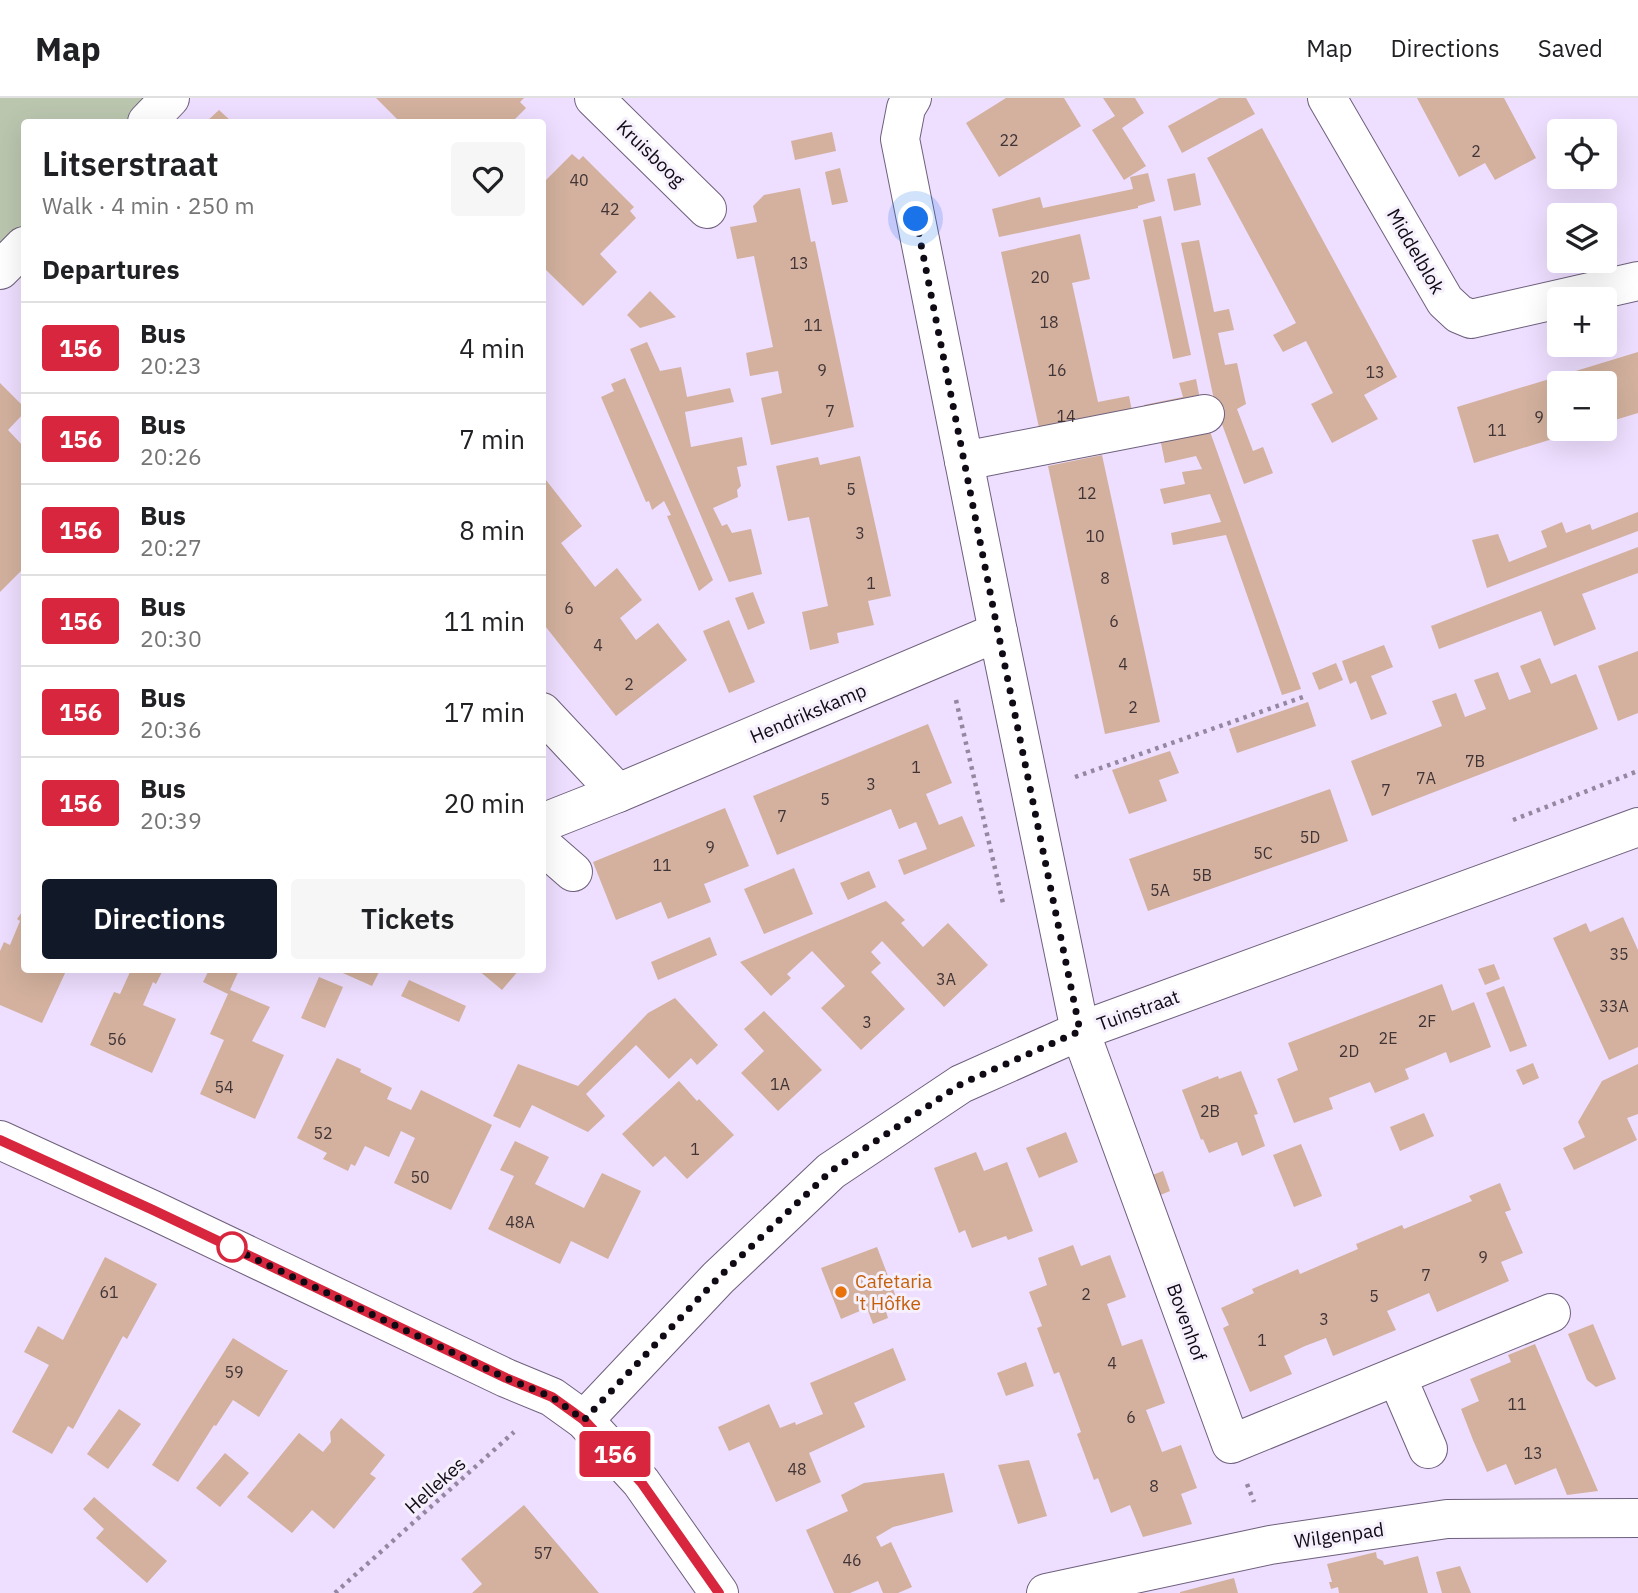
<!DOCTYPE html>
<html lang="en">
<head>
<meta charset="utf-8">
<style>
	:root { --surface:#fff; --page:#f6f6f6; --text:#202124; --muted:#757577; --line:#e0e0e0; --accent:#111827 }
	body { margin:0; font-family:"IBM Plex Sans",sans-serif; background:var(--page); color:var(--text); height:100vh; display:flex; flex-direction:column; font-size:26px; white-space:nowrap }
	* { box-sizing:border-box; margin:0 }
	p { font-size:23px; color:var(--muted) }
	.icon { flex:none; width:38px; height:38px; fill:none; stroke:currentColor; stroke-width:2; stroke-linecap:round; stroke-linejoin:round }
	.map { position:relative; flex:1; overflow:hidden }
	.sheet { position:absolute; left:21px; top:21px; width:525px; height:854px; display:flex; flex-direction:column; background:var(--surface); border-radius:7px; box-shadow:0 7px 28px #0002 }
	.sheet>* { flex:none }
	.badge { padding:0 14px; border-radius:5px; font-size:24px; line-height:46px }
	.tools { position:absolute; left:1547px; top:21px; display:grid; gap:14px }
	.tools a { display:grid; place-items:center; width:70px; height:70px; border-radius:7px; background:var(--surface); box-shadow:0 7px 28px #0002; font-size:35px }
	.you { position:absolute; width:35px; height:35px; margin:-18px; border:5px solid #fff; border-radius:50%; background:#1a73e8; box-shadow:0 0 0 10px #1a73e833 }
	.map>.badge { position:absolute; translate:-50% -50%; box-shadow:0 0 0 4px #fff }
	h2 { padding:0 21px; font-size:26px; line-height:63px }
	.round { display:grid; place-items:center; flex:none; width:74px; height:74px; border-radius:7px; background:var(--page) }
	.summary { display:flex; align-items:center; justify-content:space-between; height:119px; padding:0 21px }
	h1 { font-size:33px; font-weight:600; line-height:52px }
	.button { display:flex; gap:14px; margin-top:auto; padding:14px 21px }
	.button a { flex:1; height:80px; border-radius:7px; background:var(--accent); color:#fff; font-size:28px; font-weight:600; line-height:80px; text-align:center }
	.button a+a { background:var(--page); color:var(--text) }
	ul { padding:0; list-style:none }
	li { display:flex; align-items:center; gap:21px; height:91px; padding:0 21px; border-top:2px solid var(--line) }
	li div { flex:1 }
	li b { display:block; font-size:26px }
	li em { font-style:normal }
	li .badge { min-width:77px; font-weight:700; text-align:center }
	header { display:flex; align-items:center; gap:42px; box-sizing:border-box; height:98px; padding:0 35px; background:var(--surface); border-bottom:2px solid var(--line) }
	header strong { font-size:33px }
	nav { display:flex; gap:38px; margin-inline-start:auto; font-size:24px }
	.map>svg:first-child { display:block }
</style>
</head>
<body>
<header>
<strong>Map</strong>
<nav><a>Map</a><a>Directions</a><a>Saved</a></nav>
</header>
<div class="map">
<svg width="1638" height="1495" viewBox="0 0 1638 1495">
	<rect width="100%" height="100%" fill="#eedeff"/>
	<polygon fill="#bbc6af" points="0,0 152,0 127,24 24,24 24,129 0,154"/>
	<g fill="#d3b19e">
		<polygon points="376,0 524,0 520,4 526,10 512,24 400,24"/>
		<polygon points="1006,0 1064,0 1081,28 999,79 966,25"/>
		<polygon points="1103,0 1135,0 1144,15 1122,30 1146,68 1124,82 1092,32 1115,18"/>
		<polygon points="1219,0 1246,0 1255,16 1182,55 1168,28"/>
		<polygon points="1417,0 1504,0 1536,60 1495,82 1485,65 1459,79"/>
		<polygon points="219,12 232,24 206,24"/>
		<polygon points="1262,30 1397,279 1364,297 1378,321 1332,345 1311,306 1333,295 1306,243 1283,254 1273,237 1296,225 1207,60"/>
		<polygon points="832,34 836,53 795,62 791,43"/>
		<polygon points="572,56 579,62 583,58 634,109 630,113 636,120 600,156 617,174 583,208 542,168 542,86"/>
		<polygon points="840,70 848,104 832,107 825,74"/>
		<polygon points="1148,75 1155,103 1138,108 1138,110 999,139 992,111 1040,99 1043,110 1133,91 1130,79"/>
		<polygon points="1195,75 1201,107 1174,113 1167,81"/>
		<polygon points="800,90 811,144 815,143 854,329 771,347 761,300 782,295 778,273 750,278 746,255 773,249 754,158 737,161 730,129 757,124 753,108 764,97"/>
		<polygon points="1161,118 1191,257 1173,261 1143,122"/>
		<polygon points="1080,136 1090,181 1072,185 1098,304 1129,298 1135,328 1041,339 1001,154"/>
		<polygon points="1199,142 1214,214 1229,211 1234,232 1218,235 1225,267 1237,265 1246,306 1237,311 1253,353 1263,349 1273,375 1244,386 1219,318 1213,297 1181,145"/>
		<polygon points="650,193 676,219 640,230 627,217"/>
		<polygon points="647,244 660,273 681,269 687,299 730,290 734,304 685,314 691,349 742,339 747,367 737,369 741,388 737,392 738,399 713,410 722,428 727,426 732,435 751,431 762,476 729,484 630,251"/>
		<polygon points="1638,254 1638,315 1605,325 1605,285 1559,285 1559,331 1585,331 1474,365 1457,309"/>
		<polygon points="625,280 713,482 699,493 667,418 671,417 664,403 652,412 649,403 646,404 601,299 614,293 611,286"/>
		<polygon points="1196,281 1202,311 1147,323 1144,307 1183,299 1179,285"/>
		<polygon points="0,285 24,309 24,315 8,332 24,349 24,470 0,494"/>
		<polygon points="1207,325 1301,591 1282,597 1226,437 1173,447 1171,435 1221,424 1210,396 1164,406 1160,391 1185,386 1182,374 1202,371 1196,358 1165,365 1159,335"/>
		<polygon points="1102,357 1160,624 1105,636 1048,368"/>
		<polygon points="860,358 891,498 868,503 874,527 837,535 839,545 810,552 802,514 828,508 809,419 788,423 776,368 818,359 820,367"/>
		<polygon points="542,377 582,428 561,445 595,489 617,470 642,502 620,520 636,542 658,525 687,562 616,618 542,524"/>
		<polygon points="1638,414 1638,433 1487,490 1472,442 1498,436 1509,464 1547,449 1541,433 1562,424 1566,435 1590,426 1592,432"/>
		<polygon points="1638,449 1638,475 1582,496 1596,531 1554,548 1541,513 1439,551 1431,528"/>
		<polygon points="753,494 765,525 748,532 735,500"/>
		<polygon points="729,522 755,584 729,595 703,533"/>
		<polygon points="1384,547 1393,569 1371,578 1387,616 1371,622 1356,583 1350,586 1342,563"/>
		<polygon points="1638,553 1638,615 1618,623 1598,568"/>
		<polygon points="1540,560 1551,586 1576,576 1598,631 1372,718 1351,663 1442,628 1432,603 1456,595 1465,619 1486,611 1474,582 1498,574 1509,602 1531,594 1520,568"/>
		<polygon points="1336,565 1343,582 1319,592 1312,575"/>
		<polygon points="1308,604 1316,628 1237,655 1229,631"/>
		<polygon points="928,626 952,685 926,696 939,727 962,718 975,748 904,777 898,762 927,751 916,724 899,731 891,711 777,757 753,698"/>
		<polygon points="1170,653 1179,675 1159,682 1167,703 1129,716 1112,672"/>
		<polygon points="1330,691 1348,743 1148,813 1129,761"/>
		<polygon points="725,710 749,768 704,786 711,804 668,821 661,804 616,822 593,764"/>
		<polygon points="794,770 813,816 764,836 744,791"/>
		<polygon points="869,773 876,789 848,802 840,785"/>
		<polygon points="886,803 905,822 901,825 923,849 948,825 988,867 944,909 882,843 871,854 881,865 871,874 905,911 861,952 821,910 845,888 812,853 787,876 791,880 771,898 740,864"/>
		<polygon points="24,811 24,872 63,872 66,873 42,925 0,907 0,853 4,844 10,847 20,823 17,821"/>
		<polygon points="1623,819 1638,852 1638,949 1609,962 1553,840 1586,825 1590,834"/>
		<polygon points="710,839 717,857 658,882 651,864"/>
		<polygon points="1494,866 1500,881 1485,887 1478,871"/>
		<polygon points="125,872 163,872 156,886 153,884 143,907 176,921 152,975 90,947 114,894 120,896 130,874"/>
		<polygon points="209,872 239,872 230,892 270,909 252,943 284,957 255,1021 200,996 224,942 210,936 228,896 203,884"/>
		<polygon points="336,872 380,872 372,888"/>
		<polygon points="478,872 519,872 502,892"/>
		<polygon points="319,879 343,889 325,930 301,920"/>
		<polygon points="409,882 466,908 459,924 401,898"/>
		<polygon points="1442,886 1452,913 1474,904 1491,949 1450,965 1446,954 1427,962 1405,971 1409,981 1375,995 1370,984 1329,1000 1333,1011 1294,1025 1277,981 1298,972 1288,945"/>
		<polygon points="1504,888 1527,948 1510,954 1486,895"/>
		<polygon points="675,900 718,947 697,967 691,960 669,981 636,947 586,996 605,1018 588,1034 532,1007 520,1030 493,1018 518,966 578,988 648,915"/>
		<polygon points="764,913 822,972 778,1013 741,975 764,953 744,931"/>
		<polygon points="337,960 361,971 360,974 392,990 387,1001 411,1012 421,992 492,1027 451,1112 394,1085 415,1040 401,1033 389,1059 365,1048 355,1068 351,1066 348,1073 323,1061 327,1055 297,1040"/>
		<polygon points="1533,965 1539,980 1523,987 1516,972"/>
		<polygon points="1638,966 1638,1016 1627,1020 1637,1042 1574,1072 1563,1050 1585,1039 1578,1024 1602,983"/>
		<polygon points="1241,973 1258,1016 1254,1017 1265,1048 1242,1058 1237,1044 1209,1055 1203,1041 1201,1042 1182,992 1218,978 1219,981"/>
		<polygon points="679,983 697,1003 699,1001 734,1037 687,1081 665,1058 653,1069 622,1036"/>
		<polygon points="1424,1015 1434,1038 1400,1053 1390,1029"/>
		<polygon points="1066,1034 1078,1064 1039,1080 1026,1050"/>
		<polygon points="515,1043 549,1059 535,1086 584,1110 602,1075 641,1093 608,1161 571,1143 560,1166 488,1131 514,1078 500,1072"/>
		<polygon points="1301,1046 1322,1098 1294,1109 1273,1057"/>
		<polygon points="976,1054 984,1073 1007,1064 1033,1133 1008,1142 1006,1138 972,1150 965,1132 959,1135 934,1070"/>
		<polygon points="1163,1073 1170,1093 1151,1101 1142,1081"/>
		<polygon points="1500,1085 1511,1112 1505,1114 1523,1155 1501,1164 1509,1183 1437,1214 1429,1195 1387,1213 1396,1232 1333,1258 1326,1240 1305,1248 1284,1258 1292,1276 1250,1294 1223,1230 1229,1227 1221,1210 1254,1195 1252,1191 1298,1171 1300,1176 1330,1163 1358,1151 1356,1146 1402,1127 1404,1131 1472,1103 1469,1098"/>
		<polygon points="1073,1147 1081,1168 1110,1157 1126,1199 1107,1206 1122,1248 1142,1241 1165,1305 1146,1312 1162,1354 1181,1347 1197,1390 1181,1396 1192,1426 1143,1439 1130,1407 1111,1415 1098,1380 1094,1382 1077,1336 1081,1334 1059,1274 1054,1276 1037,1230 1042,1228 1029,1194 1047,1187 1038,1160"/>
		<polygon points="877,1149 896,1199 883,1204 888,1220 873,1226 867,1210 841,1221 821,1170"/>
		<polygon points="105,1159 157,1186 127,1241 123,1238 73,1331 68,1328 52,1356 12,1334 49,1267 24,1254 38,1228 63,1242"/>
		<polygon points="1593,1226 1616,1281 1596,1289 1587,1282 1568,1236"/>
		<polygon points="233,1240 285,1272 288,1272 259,1319 233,1302 216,1328 214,1327 178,1384 152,1367"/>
		<polygon points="1535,1246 1560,1305 1598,1393 1567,1397 1556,1370 1515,1387 1506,1366 1487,1374 1473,1342 1461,1311 1479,1303 1470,1281 1511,1264 1508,1257"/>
		<polygon points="893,1250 906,1282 854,1305 865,1329 809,1355 821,1384 776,1404 749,1344 729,1353 718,1329 769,1306 780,1330 795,1324 796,1327 823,1316 810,1285"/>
		<polygon points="1026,1264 1034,1288 1006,1298 997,1275"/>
		<polygon points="119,1311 141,1326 108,1371 87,1356"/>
		<polygon points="341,1320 385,1357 370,1376 376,1380 334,1431 312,1412 292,1435 247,1399 299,1335 323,1354 331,1344 330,1334"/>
		<polygon points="225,1355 249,1375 220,1409 196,1390"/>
		<polygon points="1029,1362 1047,1418 1018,1426 998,1367"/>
		<polygon points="944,1375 953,1414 893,1429 876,1439 881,1449 891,1444 912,1489 898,1495 883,1495 878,1483 850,1495 834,1495 806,1432 848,1413 841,1397 864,1385"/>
		<polygon points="94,1399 167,1463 147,1485 96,1440 104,1431 83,1411"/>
		<polygon points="524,1407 566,1456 599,1495 472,1495 482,1486 461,1461"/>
		<polygon points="1376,1454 1377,1460 1383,1463 1384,1467 1418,1458 1428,1495 1339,1495 1338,1489 1331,1491 1329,1484 1332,1484 1327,1466"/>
		<polygon points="1460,1468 1471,1495 1442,1495 1436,1474"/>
		<polygon points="1234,1480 1238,1495 1180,1495 1180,1494"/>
	</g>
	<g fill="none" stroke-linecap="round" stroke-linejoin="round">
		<g stroke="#6e607c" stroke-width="40">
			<g id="minor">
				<polyline points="594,0 707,111"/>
				<polyline points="912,0 906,10 900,41 998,534 1080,933 1231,1346 1551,1215"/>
				<polyline points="1327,0 1445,203 1459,216 1471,221 1638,183"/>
				<polyline points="147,24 170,0"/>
				<polyline points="0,172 24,148"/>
				<polyline points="964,363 1205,316"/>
				<polyline points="542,614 618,695"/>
				<polyline points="542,725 618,695 998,534"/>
				<polyline points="542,747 573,774"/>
				<polyline points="0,1042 153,1112 506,1280 552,1299 584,1322 641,1384 719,1495"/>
				<polyline points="1397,1279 1428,1351"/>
				<polyline points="584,1322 718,1180 831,1073 961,986 1080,933 1638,729"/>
				<polyline points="1046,1495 1270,1447 1447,1421 1638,1420"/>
			</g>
		</g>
		<g stroke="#9488a0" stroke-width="4.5" stroke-dasharray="3.5 5" stroke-linecap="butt">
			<polyline points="956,602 1003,805"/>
			<polyline points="1075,679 1303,599"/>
			<polyline points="1513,722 1638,673"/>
			<polyline points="1247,1386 1254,1404"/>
			<polyline points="335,1495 514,1334"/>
		</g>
		<use href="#minor" stroke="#fff" stroke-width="38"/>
	</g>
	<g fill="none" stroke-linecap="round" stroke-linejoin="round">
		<g stroke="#fff" stroke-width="16">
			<polyline id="line" points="0,1042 153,1112 506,1280 552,1299 584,1322 641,1384 719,1495"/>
		</g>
		<use href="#line" stroke="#d7263d" stroke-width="10"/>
		<polyline stroke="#100a15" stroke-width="7" stroke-dasharray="0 12.6" points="232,1149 228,1148 506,1280 552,1299 584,1322 718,1180 831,1073 961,986 1080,933 998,534 916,121"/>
	</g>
	<circle fill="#fff" stroke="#d7263d" stroke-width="3.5" cx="232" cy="1149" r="14"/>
	<circle fill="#e8710a" stroke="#f6f0fd" stroke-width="2.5" cx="841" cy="1194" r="7"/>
	<g text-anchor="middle" stroke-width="6" stroke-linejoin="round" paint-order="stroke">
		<g font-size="16" fill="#413437">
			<text x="1009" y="48">22</text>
			<text x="1476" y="59">2</text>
			<text x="579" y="88">40</text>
			<text x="610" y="117">42</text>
			<text x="799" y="171">13</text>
			<text x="1040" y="185">20</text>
			<text x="1049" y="230">18</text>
			<text x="813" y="233">11</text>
			<text x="822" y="278">9</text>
			<text x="1057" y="278">16</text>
			<text x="1375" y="280">13</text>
			<text x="830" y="319">7</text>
			<text x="1066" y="324">14</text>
			<text x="1539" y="325">9</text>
			<text x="1497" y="338">11</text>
			<text x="851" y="397">5</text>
			<text x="1087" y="401">12</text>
			<text x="860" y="441">3</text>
			<text x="1095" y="444">10</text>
			<text x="1105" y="486">8</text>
			<text x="871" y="491">1</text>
			<text x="569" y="516">6</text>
			<text x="1114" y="529">6</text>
			<text x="598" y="553">4</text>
			<text x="1123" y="572">4</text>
			<text x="629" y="592">2</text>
			<text x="1133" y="615">2</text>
			<text x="1475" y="669">7B</text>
			<text x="916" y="675">1</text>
			<text x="1426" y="686">7A</text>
			<text x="871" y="692">3</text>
			<text x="1386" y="698">7</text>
			<text x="825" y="707">5</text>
			<text x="782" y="724">7</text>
			<text x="1310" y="745">5D</text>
			<text x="710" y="755">9</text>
			<text x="1263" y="761">5C</text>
			<text x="662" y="773">11</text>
			<text x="1202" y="783">5B</text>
			<text x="1160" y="798">5A</text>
			<text x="1619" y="862">35</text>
			<text x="946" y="887">3A</text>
			<text x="1614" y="914">33A</text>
			<text x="1427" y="929">2F</text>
			<text x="867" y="930">3</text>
			<text x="1388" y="946">2E</text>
			<text x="117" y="947">56</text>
			<text x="1349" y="959">2D</text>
			<text x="780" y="992">1A</text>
			<text x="224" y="995">54</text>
			<text x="1210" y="1019">2B</text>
			<text x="323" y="1041">52</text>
			<text x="695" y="1057">1</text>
			<text x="420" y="1085">50</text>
			<text x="520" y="1130">48A</text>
			<text x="1483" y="1165">9</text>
			<text x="1426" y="1183">7</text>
			<text x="109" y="1200">61</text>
			<text x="1086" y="1202">2</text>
			<text x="1374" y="1204">5</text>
			<text x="1324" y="1227">3</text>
			<text x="1262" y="1248">1</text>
			<text x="1112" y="1271">4</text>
			<text x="234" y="1280">59</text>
			<text x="1517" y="1312">11</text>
			<text x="1131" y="1325">6</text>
			<text x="1533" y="1361">13</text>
			<text x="797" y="1377">48</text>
			<text x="1154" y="1394">8</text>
			<text x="543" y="1461">57</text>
			<text x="852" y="1468">46</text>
		</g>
		<g font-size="19" fill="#100a15" stroke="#f6f0fd">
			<text transform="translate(651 55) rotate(44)" y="7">Kruisboog</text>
			<text transform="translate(1416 153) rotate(60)" y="7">Middelblok</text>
			<text transform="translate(808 615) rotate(-23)" y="7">Hendrikskamp</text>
			<text transform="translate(1138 912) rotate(-20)" y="7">Tuinstraat</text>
			<text transform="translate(1187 1224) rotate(70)" y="7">Bovenhof</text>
			<text transform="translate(435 1387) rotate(-42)" y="7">Hellekes</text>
			<text transform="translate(1339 1437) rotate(-8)" y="7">Wilgenpad</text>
		</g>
		<g font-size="19" fill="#c56008" stroke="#f6f0fd" text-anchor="start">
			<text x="855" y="1190">Cafetaria<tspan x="855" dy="22">'t Hôfke</tspan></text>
		</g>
	</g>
</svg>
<div class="tools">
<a><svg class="icon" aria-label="locate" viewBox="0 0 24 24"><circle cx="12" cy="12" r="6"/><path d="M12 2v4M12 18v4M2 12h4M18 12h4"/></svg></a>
<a><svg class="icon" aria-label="layers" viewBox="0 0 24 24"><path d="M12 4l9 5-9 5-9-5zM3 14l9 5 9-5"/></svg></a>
<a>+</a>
<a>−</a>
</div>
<div class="you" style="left:916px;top:121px"></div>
<b class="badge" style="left:615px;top:1356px;background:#d7263d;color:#fff">156</b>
<section class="sheet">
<div class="summary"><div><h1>Litserstraat</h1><p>Walk · 4 min · 250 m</p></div><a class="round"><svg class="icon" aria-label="heart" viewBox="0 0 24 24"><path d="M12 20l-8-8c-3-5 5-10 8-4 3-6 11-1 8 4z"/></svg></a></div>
<h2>Departures</h2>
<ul>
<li><span class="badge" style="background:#d7263d;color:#fff">156</span><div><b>Bus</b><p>20:23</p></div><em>4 min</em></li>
<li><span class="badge" style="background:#d7263d;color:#fff">156</span><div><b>Bus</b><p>20:26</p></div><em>7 min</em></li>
<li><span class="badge" style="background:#d7263d;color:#fff">156</span><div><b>Bus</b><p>20:27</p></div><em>8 min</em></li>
<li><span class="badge" style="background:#d7263d;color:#fff">156</span><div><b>Bus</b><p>20:30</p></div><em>11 min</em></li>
<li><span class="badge" style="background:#d7263d;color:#fff">156</span><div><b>Bus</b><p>20:36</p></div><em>17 min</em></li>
<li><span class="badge" style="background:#d7263d;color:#fff">156</span><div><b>Bus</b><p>20:39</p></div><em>20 min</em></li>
</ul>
<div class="button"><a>Directions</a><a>Tickets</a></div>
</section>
</div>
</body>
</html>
